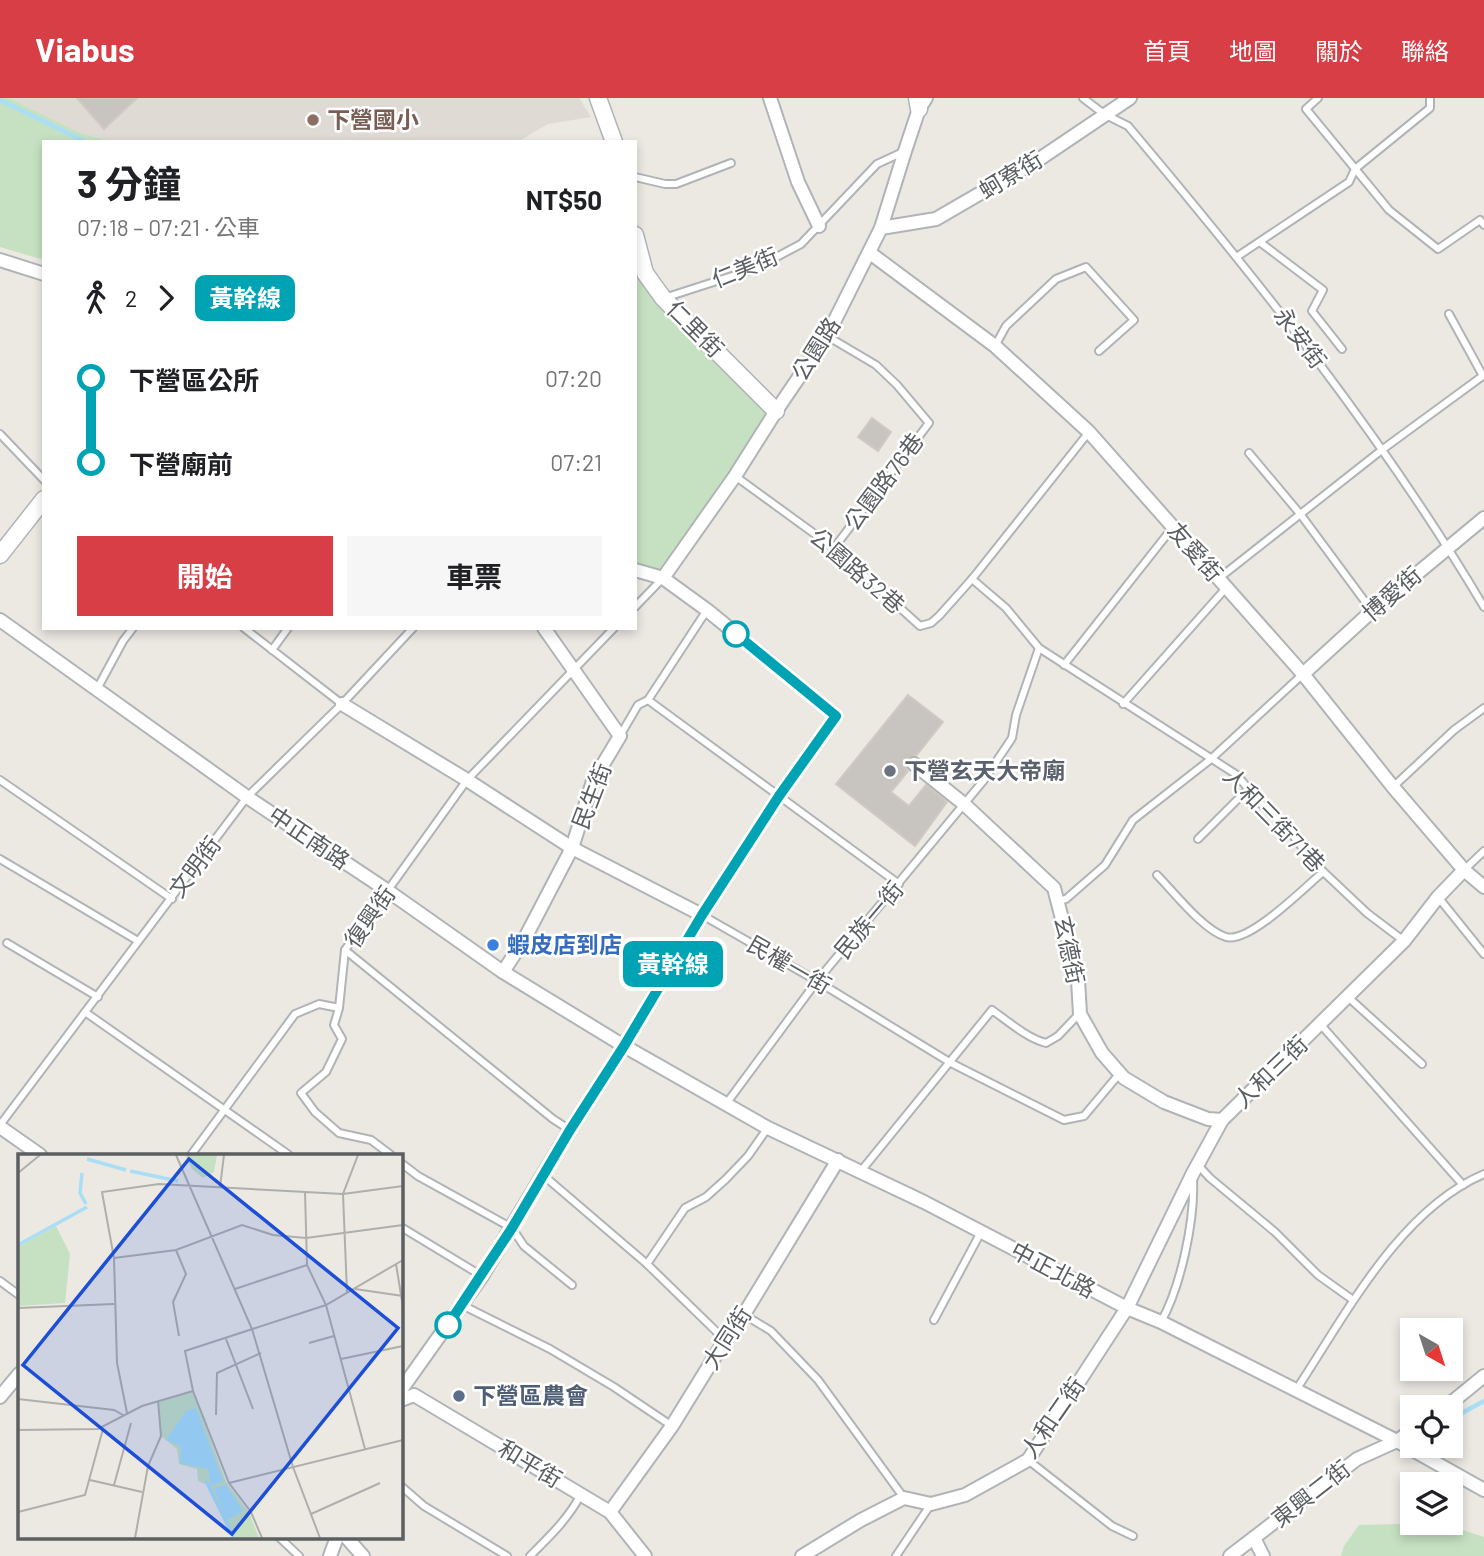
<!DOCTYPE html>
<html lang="zh-TW">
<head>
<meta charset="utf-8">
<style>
	:root { --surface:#fff; --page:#f6f6f6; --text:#202124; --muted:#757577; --accent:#d73e46 }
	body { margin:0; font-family:Barlow,"Noto Sans TC",sans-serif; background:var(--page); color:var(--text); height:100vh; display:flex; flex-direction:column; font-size:26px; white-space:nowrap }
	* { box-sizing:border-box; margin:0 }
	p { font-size:23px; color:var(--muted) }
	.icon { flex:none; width:38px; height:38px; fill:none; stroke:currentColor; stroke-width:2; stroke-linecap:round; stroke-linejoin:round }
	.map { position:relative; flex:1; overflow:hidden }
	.drawer { position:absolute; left:42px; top:42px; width:595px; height:490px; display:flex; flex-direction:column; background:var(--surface); border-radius:0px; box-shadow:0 4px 10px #0003 }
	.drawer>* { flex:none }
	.badge { padding:0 14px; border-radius:10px; font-size:24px; line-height:46px }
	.needle { width:46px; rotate:141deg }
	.tools { position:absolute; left:1400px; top:1220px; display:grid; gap:14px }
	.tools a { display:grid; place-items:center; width:63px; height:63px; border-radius:0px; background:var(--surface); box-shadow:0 4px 10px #0003; font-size:35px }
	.map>.badge { position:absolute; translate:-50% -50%; box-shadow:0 0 0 4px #fff }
	.legs { display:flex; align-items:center; gap:10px; height:77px; padding:0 35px; font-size:23px }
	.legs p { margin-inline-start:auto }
	.head { display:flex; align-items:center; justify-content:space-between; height:119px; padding:0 35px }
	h1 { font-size:38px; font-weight:700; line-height:52px }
	.action { display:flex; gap:14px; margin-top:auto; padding:14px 35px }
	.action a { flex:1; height:80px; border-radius:0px; background:var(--accent); color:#fff; font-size:28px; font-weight:700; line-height:80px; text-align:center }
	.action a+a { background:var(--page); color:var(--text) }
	ul { padding:0 35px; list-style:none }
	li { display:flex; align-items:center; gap:24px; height:84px; font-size:26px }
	li i { display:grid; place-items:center; width:10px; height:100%; margin:0 9px; background:currentColor }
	li i::after { content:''; width:18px; height:18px; margin:-9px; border:5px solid; border-radius:50%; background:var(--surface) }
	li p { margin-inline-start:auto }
	li:first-child i { background:linear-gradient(#0000 50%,currentColor 0) }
	li:last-child i { background:linear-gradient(currentColor 50%,#0000 0) }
	header { display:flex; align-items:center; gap:42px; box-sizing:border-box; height:98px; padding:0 35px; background:var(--accent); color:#fff }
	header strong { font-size:33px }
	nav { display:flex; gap:38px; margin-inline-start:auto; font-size:24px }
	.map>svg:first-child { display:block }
</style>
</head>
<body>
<header>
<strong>Viabus</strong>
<nav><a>首頁</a><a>地圖</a><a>關於</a><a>聯絡</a></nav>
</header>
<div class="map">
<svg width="1484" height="1458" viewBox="0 0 1484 1458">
	<rect width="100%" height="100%" fill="#ece9e3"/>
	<polygon fill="#dfdad4" points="9,0 579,0 591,19 548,26 517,44 115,44 81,35"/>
	<g fill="#c6e1c2">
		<polygon points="0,0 9,0 81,35 114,44 44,44 44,162 0,149"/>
		<polygon points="635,175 645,175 776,313 663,480 635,463"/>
		<polygon points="1441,1425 1484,1439 1484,1458 1341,1458 1344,1448 1359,1427"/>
	</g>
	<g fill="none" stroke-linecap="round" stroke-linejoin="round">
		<g stroke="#a9def6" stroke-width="4.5">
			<polyline points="0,2 86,44"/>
			<polyline points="1456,1327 1462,1315 1484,1303"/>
		</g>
	</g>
	<g fill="#c8c4c0" stroke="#d0cac2" stroke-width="2">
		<polygon points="77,0 137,0 104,31"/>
		<polygon points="872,320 891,334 878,353 858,339"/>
		<polygon points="908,597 943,624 916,658 907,661 906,669 908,673 891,694 909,708 926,687 947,704 915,748 836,686"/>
	</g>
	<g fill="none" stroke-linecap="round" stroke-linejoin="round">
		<g stroke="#b0b4b7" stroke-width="10">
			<g id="service">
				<path d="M1083,0L1104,16L1128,28C1257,181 1382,337 1484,509"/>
				<polyline points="1318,0 1306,11 1389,112 1438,151 1480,122 1484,127"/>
				<polyline points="635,79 665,86 676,86 731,65"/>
				<polyline points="1261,145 1323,192 1312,213 1342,251"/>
				<polyline points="1238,158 1349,84 1355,71 1430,10 1430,0"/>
				<polyline points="664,200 754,171 801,146 877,66 903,54"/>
				<polyline points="1449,216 1483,278"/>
				<polyline points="827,238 876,267 897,287 929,325 834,450"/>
				<polyline points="995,248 1006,228 1056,181 1086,169 1134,222 1099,253"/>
				<polyline points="0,336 44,382"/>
				<polyline points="1249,355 1301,417 1372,513"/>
				<polyline points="735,378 834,450 920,528 931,525 939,518 972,481 1089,334"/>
				<polyline points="972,481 1006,510 1039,550 1237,677 1259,704 1285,727 1313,764 1367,815 1404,843"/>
				<polyline points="1218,481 1383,351 1484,277"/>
				<polyline points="635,509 663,480"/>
				<polyline points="244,530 342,606"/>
				<polyline points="272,552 288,530"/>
				<polyline points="1064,567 1173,429"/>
				<polyline points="97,591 123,543 133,530"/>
				<polyline points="648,602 899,786"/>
				<polyline points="1123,606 1226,490"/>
				<polyline points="621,636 638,607 648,602 707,512"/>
				<polyline points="0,682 172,801"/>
				<polyline points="1393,689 1454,632 1484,610"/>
				<polyline points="1198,741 1248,691"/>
				<polyline points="0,761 138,843"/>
				<polyline points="1464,772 1484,753"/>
				<path d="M1157,777C1174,794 1203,832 1226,839C1249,846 1305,789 1323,774"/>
				<polyline points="1438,799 1484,856"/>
				<polyline points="1058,803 1066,801 1105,767 1133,722 1211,661 1303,576"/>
				<polyline points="702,817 817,883 951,965 1064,1022 1084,1018 1120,975"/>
				<polyline points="7,845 98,899"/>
				<polyline points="345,852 553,1021 570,1032"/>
				<polyline points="1349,900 1422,966"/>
				<polyline points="339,910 334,927 342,941 326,974 301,995 315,1014 339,1035 371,1042 391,1057"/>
				<polyline points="85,914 289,1057"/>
				<polyline points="1321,927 1463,1087"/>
				<polyline points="726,1006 817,883 984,682 1012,640 1016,617 1039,550"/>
				<polyline points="0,1027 247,699 342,606 413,530"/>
				<polyline points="191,1057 295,916 319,906 339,910 345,852 467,682 614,530"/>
				<polyline points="401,1065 418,1078 512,1130 524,1148 572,1187"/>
				<polyline points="1197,1066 1210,1080 1275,1134 1318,1177 1353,1202"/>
				<path d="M861,1073L992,912C1009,924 1027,940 1046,945L1058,938L1079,916"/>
				<polyline points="543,1077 647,1166 725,1242"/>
				<polyline points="401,1129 482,1178"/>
				<polyline points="647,1166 685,1110 706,1099 726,1081 748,1058 767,1031"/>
				<polyline points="0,1183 19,1197"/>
				<polyline points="462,1207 550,1251 614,1289 672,1328"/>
				<polyline points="743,1216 771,1233 818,1282 904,1400"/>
				<polyline points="934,1222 981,1134"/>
				<path d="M1161,1224C1181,1188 1195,1122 1193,1081"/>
				<path d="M1296,1292C1345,1218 1399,1112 1484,1076"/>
				<polyline points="1028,1362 1112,1428 1133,1438"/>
				<polyline points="401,1388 424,1408 507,1458"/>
				<polyline points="279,1439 299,1458"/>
				<path d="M530,1458C549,1439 569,1420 581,1396"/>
				<polyline points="896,1458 931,1406"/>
			</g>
		</g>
		<g stroke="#b0b4b7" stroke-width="16">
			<g id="minor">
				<polyline points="770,0 798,84 819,128"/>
				<polyline points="881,130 936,121 1041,60 1130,0"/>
				<polyline points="870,155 995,248 1089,334 1303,576 1393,689 1464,772 1484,789"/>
				<polyline points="0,162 44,176"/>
				<polyline points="663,480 735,378 776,313 827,238 881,130 905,53 919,11 926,0"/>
				<polyline points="0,522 247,699 388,793 503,874 624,948 768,1030 924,1104 1127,1210 1161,1224 1397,1343 1484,1392"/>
				<polyline points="1303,576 1372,513 1484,420"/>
				<polyline points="342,606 467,682 572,750 702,817"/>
				<polyline points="914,666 964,706 1054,790 1078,882 1080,916 1102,955 1124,980 1164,1004 1208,1021 1222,1022"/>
				<polyline points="503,874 525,840 572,750 593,683 620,638 544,530"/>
				<polyline points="0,1029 40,1057"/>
				<polyline points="401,1292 482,1178 570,1032 624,948 702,817 779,698 836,618 707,512 663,480 635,472"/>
				<polyline points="0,1299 19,1276"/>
				<polyline points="401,1302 414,1297 610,1414 645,1458"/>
				<polyline points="1446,1309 1484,1278"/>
				<polyline points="610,1414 672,1328 725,1242 735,1231 838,1062"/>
				<polyline points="346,1439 363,1458"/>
				<polyline points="1254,1440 1263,1458"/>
				<polyline points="330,1458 337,1439"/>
				<polyline points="802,1458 861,1422 904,1400 931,1406 965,1397 1028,1362 1127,1210 1193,1075 1222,1022 1404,843 1438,799 1464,772"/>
				<polyline points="1230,1458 1357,1361 1397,1343 1412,1332"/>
			</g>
		</g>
		<g stroke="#b0b4b7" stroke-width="19">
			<g id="tertiary">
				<polyline points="598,0 614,44"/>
				<polyline points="917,0 919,11"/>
				<polyline points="635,137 645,175 663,200 776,313"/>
				<polyline points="0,457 44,401"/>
			</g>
		</g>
		<use href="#service" stroke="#fff" stroke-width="6"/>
		<use href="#minor" stroke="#fff" stroke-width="12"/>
		<use href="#tertiary" stroke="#fff" stroke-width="16"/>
	</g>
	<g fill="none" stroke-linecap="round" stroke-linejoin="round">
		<g stroke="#fff" stroke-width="16">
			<polyline id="line-1" points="448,1227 512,1130 570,1032 624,948 702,817 779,698 836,618 736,536"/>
		</g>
		<use href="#line-1" stroke="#00a3b4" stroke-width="10"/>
	</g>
	<circle fill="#8d6e63" stroke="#fff" stroke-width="2.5" cx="313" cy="22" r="7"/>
	<g fill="#fff" stroke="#00a3b4" stroke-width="3.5">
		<circle cx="736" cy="536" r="12"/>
		<circle cx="448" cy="1227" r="12"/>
	</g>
	<circle fill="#6b7280" stroke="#fff" stroke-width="2.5" cx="890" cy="673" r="7"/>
	<circle fill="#3f7fe0" stroke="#fff" stroke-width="2.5" cx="493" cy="847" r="7"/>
	<circle fill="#5c6f8a" stroke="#fff" stroke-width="2.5" cx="459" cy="1298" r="7"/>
	<g text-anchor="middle" stroke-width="5" stroke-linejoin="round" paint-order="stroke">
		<g font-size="23" font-weight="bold" fill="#785e54" stroke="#fff" text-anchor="start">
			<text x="327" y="30">下營國小</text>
		</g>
		<g font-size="23" fill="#5b5f62" stroke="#fff">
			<text transform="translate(1011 77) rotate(-31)" y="8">蚵寮街</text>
			<text transform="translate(745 170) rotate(-22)" y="8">仁美街</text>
			<text transform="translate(695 231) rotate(45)" y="8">仁里街</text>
			<text transform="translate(1300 240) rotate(53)" y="8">永安街</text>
			<text transform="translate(816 251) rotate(-58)" y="8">公園路</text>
			<text transform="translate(884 384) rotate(-53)" y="8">公園路76巷</text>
			<text transform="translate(1195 454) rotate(49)" y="8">友愛街</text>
			<text transform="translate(857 473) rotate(41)" y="8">公園路32巷</text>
			<text transform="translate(1392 496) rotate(-41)" y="8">博愛街</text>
			<text transform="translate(592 698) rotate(-69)" y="8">民生街</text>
			<text transform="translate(1274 722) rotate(46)" y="8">人和三街71巷</text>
			<text transform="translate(309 740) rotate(34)" y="8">中正南路</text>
			<text transform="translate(195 769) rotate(-53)" y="8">文明街</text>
			<text transform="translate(370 819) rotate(-55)" y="8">復興街</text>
			<text transform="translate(869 822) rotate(-50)" y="8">民族一街</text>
			<text transform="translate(1069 852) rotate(78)" y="8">玄德街</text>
			<text transform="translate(789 867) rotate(30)" y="8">民權一街</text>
			<text transform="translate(1271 974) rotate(-44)" y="8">人和三街</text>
			<text transform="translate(1053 1172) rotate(28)" y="8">中正北路</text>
			<text transform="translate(727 1240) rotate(-57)" y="8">大同街</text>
			<text transform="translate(1053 1320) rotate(-55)" y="8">人和二街</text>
			<text transform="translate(530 1366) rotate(31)" y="8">和平街</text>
			<text transform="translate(1311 1396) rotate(-38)" y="8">東興二街</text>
		</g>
		<g font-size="23" font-weight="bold" fill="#5b616d" stroke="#fff" text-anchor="start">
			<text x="904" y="681">下營玄天大帝廟</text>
		</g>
		<g font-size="23" font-weight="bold" fill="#366cbe" stroke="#fff" text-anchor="start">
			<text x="507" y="855">蝦皮店到店</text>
		</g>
		<g font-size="23" font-weight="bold" fill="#4e5e75" stroke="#fff" text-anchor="start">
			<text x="473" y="1306">下營區農會</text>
		</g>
	</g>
	<g transform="translate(18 1056)">
		<rect width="385" height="385" fill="#ece9e3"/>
		<path d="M167,1H199L196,18L185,24L174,15ZM38,72L52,100L47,149L0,152V93ZM175,237L208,328L231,358L241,384H215L189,331L180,327L179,315L161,310L159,295L143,282L140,247Z" fill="#c6e1c2"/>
		<path d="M178,254L205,327L193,332L190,315L162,309L163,292L148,286L168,257ZM208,331L225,357L209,366L196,334Z" fill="#a9def6"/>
		<path fill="none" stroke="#a9def6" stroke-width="3.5" d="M69,5L108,16M112,17L160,27M64,19L62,39L68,50M0,91L69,53M188,327L216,384"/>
		<path fill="none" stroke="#aeaeab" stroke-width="2" d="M158,1L234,175L275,313L302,384M0,19L22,1M202,33L206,1M287,38L289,111L308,151L347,295M158,96L168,120L155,148L161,182M96,104L158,96L224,71L255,81L288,84L385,71M378,110L385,153M217,135L289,111M337,135L385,142M329,139L325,40L340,1M0,154L96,150M208,185L235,255M291,189L316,182M323,205L385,192M0,245L96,256L105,261M109,259L99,209L96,104L84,38L141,30L325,40L385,32M198,261L199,219L243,199M0,276L80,275L124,252L175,237M72,326L124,338M211,329L385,286M96,331L113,269M0,358L67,341L85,275M293,360L362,329M117,384L130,312L143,282L140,247M244,384L233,358L211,329L175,237L167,197L308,151L385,106"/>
		<path fill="#1d4ed8" fill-opacity="0.15" stroke="#1d4ed8" stroke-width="3.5" d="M171,5L380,174L214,380L5,211Z"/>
		<rect width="385" height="385" fill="none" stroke="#5b5f62" stroke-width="3.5"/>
	</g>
</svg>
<div class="tools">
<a><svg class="needle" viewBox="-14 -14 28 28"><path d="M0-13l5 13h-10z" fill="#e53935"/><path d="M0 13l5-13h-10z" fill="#757577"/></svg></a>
<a><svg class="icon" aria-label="locate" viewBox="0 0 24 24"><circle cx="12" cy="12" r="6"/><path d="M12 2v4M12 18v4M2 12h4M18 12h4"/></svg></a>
<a><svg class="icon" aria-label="layers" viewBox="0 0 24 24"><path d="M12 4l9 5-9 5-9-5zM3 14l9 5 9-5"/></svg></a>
</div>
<b class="badge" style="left:673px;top:866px;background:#00a3b4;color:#fff">黃幹線</b>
<section class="drawer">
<div class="head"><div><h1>3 分鐘</h1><p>07:18 – 07:21 · 公車</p></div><b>NT$50</b></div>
<div class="legs"><svg class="icon" aria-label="walk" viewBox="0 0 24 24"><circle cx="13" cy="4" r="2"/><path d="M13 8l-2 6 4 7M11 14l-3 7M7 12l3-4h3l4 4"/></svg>2<svg class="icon" aria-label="forward" viewBox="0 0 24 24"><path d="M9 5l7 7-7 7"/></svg><b class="badge" style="background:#00a3b4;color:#fff">黃幹線</b></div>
<ul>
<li><i style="color:#00a3b4"></i><b>下營區公所</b><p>07:20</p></li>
<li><i style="color:#00a3b4"></i><b>下營廟前</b><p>07:21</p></li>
</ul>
<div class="action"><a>開始</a><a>車票</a></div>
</section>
</div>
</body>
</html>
